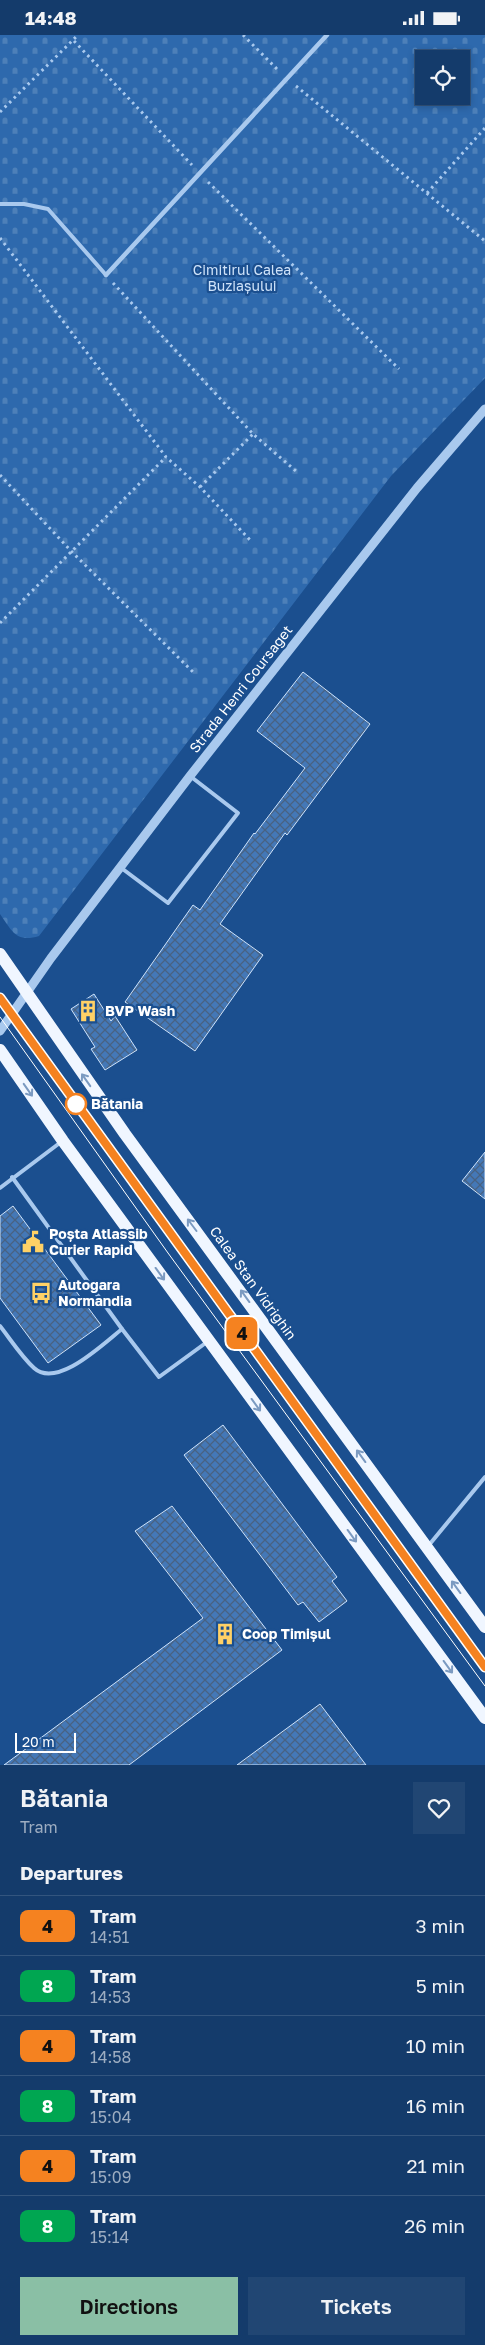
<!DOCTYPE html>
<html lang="en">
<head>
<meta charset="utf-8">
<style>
	:root { --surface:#143b6b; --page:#214673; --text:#f1f3f6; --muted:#9dadc1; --line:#33557e; --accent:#8abfa5 }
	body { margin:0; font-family:"Golos Text",sans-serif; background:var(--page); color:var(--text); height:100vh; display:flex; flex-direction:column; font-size:19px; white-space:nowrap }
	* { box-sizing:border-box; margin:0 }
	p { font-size:16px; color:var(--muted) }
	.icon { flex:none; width:28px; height:28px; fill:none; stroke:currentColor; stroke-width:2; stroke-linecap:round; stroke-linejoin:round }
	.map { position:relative; height:1730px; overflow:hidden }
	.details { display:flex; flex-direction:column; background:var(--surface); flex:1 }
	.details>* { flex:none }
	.badge { padding:0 10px; border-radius:8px; font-size:18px; line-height:32px }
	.tools { position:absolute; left:415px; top:15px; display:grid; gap:10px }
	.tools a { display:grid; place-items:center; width:55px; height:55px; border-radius:0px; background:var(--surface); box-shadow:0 2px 8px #0003,0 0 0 1px var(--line); font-size:25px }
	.scale { position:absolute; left:15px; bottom:12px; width:61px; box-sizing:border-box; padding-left:5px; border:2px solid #fff; border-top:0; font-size:14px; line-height:18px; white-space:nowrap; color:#fff; -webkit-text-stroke:4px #1b4f8f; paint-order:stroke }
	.map>.badge { position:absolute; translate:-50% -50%; box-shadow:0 0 0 2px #fff }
	h2 { padding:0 20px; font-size:19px; line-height:45px }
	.round { display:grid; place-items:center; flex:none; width:52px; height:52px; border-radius:0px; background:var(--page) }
	.summary { display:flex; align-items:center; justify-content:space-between; height:85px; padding:0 20px }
	h1 { font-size:24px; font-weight:600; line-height:38px }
	.cta { display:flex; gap:10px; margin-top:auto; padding:10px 20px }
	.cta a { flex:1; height:58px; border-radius:0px; background:var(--accent); color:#111; font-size:20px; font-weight:600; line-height:58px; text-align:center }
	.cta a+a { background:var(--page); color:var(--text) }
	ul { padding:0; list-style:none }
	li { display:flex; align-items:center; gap:15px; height:60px; padding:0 20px; border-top:1px solid var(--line) }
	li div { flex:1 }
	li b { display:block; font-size:19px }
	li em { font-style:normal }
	li .badge { min-width:55px; font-weight:700; text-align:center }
	.status { display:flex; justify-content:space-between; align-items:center; height:35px; padding:0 25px; background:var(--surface); direction:ltr }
	.status svg { height:14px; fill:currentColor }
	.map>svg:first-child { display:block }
</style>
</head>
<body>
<div class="status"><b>14:48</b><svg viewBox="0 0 49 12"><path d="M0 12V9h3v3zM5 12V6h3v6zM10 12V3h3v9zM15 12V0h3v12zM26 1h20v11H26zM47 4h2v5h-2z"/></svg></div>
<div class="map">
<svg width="485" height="1730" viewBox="0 0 485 1730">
	<defs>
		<pattern id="cemetery-stones" width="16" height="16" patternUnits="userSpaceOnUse" patternTransform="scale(1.25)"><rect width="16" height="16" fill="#2e69ad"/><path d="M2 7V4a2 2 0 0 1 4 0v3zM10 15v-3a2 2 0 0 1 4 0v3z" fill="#4d80b9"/></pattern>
		<pattern id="building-cross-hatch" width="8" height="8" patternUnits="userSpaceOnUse" patternTransform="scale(1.25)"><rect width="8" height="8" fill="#4478b7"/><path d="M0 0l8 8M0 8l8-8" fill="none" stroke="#486282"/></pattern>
	</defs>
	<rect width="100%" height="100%" fill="#1b4f8f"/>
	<path fill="url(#cemetery-stones)" fill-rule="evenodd" d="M0,0H485V343L391,441L39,901C16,908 12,896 0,879ZM424,24H461V61H424Z"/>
	<g fill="url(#building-cross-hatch)" stroke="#cfe3fa">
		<polygon points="303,637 370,689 287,800 285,798 220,889 263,920 195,1016 125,967 193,870 200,875 254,798 255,799 305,733 257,696"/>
		<polygon points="94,959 111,986 115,981 137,1015 105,1035 91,1014 95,1012 71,974"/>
		<polygon points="485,1117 485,1164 462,1146"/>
		<polygon points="13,1171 101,1290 48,1328 0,1263 0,1181"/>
		<polygon points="223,1390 337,1542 332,1546 347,1566 319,1587 303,1567 298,1570 184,1420"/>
		<polygon points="172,1471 282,1615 129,1730 4,1730 203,1583 135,1496"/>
		<polygon points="320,1669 366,1730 237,1730"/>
	</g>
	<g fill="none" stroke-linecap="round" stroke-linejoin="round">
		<g stroke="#a9c9ee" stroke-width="3" stroke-dasharray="2.5 4" stroke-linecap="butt">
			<polyline points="243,0 278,35"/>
			<polyline points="74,6 192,130"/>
			<polyline points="296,51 485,206"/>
			<polyline points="0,77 78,0"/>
			<polyline points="208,147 399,334"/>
			<polyline points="427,158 485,93"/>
			<polyline points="0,203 166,422 200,452 250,505"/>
			<polyline points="113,248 253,399 297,437"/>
			<polyline points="0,440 72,517 194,638"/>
			<polyline points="200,452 253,399"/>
			<polyline points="0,588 166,422"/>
		</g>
		<g stroke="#a9c9ee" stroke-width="4">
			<polyline points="0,169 24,169 48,174 106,240"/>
			<polyline points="120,832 168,868 238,778 190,741"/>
			<polyline points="0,1153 61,1107"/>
			<path d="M0,1291C11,1305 21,1321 34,1333C57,1354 103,1309 122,1294L12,1142"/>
			<polyline points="122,1294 159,1342 207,1307"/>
			<polyline points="429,1510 485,1442"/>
		</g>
		<polyline stroke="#a9c9ee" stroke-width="4.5" points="106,240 327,0"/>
		<polyline stroke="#a9c9ee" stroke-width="9" points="0,996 51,923 190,741 417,453 485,374"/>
		<g stroke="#f0f6ff" stroke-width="12">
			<polyline points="0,919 125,1099 485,1592"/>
			<polyline points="0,1015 63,1106 485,1683"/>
		</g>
		<g stroke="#fff" stroke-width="1">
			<polyline points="0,963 485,1632"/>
			<polyline points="0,982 168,1218 485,1651"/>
		</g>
	</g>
	<defs><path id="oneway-shaft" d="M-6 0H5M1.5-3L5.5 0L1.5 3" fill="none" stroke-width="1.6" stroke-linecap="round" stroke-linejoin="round" transform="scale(1.25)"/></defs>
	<g stroke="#7b9ac1">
		<use href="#oneway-shaft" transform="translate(86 1045) rotate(-125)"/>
		<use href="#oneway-shaft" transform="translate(28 1055) rotate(55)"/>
		<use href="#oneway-shaft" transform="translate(192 1190) rotate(-127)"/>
		<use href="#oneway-shaft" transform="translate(160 1239) rotate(54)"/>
		<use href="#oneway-shaft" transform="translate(245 1261) rotate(-126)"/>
		<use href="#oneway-shaft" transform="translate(256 1370) rotate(54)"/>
		<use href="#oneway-shaft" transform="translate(361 1421) rotate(-126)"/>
		<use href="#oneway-shaft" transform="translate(352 1501) rotate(54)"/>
		<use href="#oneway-shaft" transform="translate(456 1552) rotate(-126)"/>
		<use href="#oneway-shaft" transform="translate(448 1632) rotate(54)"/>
	</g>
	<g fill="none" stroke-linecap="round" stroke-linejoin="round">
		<g stroke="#fff" stroke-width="11">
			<polyline id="line" points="0,963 485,1632"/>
		</g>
		<use href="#line" stroke="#f58220" stroke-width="8"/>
	</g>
	<defs>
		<g id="building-bare" transform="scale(1.725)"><path d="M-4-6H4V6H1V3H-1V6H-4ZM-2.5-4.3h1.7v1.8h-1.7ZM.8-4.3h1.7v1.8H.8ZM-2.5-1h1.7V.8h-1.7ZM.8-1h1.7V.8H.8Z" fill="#ffd166" stroke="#1b4f8f" stroke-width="2.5" paint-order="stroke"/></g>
		<g id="civic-bare" transform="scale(1.725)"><path d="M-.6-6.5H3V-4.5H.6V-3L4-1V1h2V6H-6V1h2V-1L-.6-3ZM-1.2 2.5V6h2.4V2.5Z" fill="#ffd166" stroke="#1b4f8f" stroke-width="2.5" paint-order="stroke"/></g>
		<g id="bus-bare" transform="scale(1.725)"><path d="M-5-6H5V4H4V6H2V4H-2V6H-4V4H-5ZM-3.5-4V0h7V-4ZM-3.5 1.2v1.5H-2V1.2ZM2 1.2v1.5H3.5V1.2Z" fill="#ffd166" stroke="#1b4f8f" stroke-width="2.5" paint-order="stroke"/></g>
	</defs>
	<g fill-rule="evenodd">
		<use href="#building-bare" x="88" y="976"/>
		<use href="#civic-bare" x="33" y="1207"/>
		<use href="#bus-bare" x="41" y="1258"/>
		<use href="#building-bare" x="225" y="1599"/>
	</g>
	<circle fill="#fff" stroke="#f58220" stroke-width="2.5" cx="76" cy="1069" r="10"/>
	<g text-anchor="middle" stroke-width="4.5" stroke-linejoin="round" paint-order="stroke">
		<g font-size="14" fill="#cfe3fa" stroke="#1b4f8f">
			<text x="242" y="240">Cimitirul Calea<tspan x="242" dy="16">Buziașului</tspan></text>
		</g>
		<g font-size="14" fill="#fff" stroke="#1b4f8f">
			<text transform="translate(241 654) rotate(-52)" y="5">Strada Henri Coursaget</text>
			<text transform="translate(253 1248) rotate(54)" y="5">Calea Stan Vidrighin</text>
		</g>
		<g font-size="14" font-weight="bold" fill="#fff" stroke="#1b4f8f" text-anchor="start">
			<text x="105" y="981">BVP Wash</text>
			<text x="49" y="1204">Poșta Atlassib<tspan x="49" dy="16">Curier Rapid</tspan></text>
			<text x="58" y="1255">Autogara<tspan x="58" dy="16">Normandia</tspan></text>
			<text x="242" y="1604">Coop Timișul</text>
		</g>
		<g font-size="14" font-weight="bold" fill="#fff" stroke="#1b4f8f" text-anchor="start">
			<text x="91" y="1074">Bătania</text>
		</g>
	</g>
</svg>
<div class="tools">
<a><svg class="icon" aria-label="locate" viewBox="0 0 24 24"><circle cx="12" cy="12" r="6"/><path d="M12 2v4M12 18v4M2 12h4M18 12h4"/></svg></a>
</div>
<div class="scale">20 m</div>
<b class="badge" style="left:242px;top:1298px;background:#f58220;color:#111">4</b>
</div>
<section class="details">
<div class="summary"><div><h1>Bătania</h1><p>Tram</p></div><a class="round"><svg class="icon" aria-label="heart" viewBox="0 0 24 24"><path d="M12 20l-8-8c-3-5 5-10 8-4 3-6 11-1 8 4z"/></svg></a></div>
<h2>Departures</h2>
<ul>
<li><span class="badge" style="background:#f58220;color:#111">4</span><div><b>Tram</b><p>14:51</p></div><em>3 min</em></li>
<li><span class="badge" style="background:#00a651;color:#fff">8</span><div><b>Tram</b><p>14:53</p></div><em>5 min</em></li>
<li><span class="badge" style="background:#f58220;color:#111">4</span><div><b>Tram</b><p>14:58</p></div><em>10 min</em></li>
<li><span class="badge" style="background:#00a651;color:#fff">8</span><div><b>Tram</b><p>15:04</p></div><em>16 min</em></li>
<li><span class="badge" style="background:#f58220;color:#111">4</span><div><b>Tram</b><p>15:09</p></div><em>21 min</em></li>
<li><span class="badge" style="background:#00a651;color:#fff">8</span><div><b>Tram</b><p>15:14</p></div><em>26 min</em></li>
</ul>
<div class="cta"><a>Directions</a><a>Tickets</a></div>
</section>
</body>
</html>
